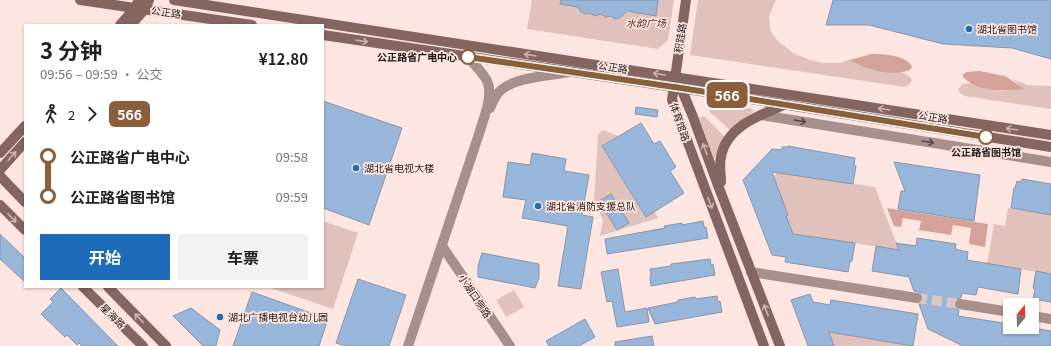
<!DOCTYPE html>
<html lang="zh">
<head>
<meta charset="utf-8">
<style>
	:root { --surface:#fff; --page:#f2f2f2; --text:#222; --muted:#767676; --accent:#1e6bba }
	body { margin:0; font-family:Georgia,"Noto Sans SC",serif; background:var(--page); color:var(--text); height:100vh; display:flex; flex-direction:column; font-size:15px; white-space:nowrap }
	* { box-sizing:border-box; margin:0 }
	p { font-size:13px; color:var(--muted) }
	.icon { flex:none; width:22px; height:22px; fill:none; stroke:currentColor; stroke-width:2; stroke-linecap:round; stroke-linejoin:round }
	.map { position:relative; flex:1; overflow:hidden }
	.details { position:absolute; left:24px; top:24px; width:300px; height:264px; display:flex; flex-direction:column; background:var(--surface); border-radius:0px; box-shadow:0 1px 3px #0004 }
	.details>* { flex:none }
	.badge { padding:0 8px; border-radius:6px; font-size:14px; line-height:26px }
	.needle { width:26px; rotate:19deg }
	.buttons { position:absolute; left:1003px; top:298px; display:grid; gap:8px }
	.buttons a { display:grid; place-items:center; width:36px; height:36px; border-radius:0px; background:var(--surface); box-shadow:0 1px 3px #0004; font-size:20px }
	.map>.badge { position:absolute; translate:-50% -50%; box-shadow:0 0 0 2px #fff }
	.legs { display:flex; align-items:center; gap:6px; height:44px; padding:0 16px; font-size:13px }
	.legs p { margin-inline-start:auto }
	.overview { display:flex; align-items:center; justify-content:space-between; height:68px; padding:0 16px }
	h1 { font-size:22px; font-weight:700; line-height:30px }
	.button { display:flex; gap:8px; margin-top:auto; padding:8px 16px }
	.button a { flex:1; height:46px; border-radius:0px; background:var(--accent); color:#fff; font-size:16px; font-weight:700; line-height:46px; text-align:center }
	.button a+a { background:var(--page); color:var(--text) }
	ul { padding:0 16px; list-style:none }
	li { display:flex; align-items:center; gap:14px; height:40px; font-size:15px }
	li i { display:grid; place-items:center; width:6px; height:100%; margin:0 5px; background:currentColor }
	li i::after { content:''; width:10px; height:10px; margin:-5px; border:3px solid; border-radius:50%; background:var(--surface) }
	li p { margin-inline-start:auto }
	li:first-child i { background:linear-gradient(#0000 50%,currentColor 0) }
	li:last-child i { background:linear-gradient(currentColor 50%,#0000 0) }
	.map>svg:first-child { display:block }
</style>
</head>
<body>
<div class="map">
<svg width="1051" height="346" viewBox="0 0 1051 346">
	<rect width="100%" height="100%" fill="#fde6e2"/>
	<g fill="#e0c1bb">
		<polygon points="532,0 674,0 668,40 658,49 527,29"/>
		<polygon points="698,0 776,0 769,16 771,32 777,40 793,53 810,60 824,63 839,63 849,60 877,71 901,72 910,77 912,80 910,84 905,87 690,55"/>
		<polygon points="1012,79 1028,85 1051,86 1051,109 965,96 960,93 958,90 962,84 972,83 987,89 1001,91 1024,89"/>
		<polygon points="710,103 750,108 754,111 730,130 709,111"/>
		<polygon points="704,116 725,137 715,159 713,157 699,118"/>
		<polygon points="603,130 618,136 602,146 645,216 654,211 658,218 600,236 603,220 594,200 598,134"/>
		<polygon points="777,172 875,187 899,250 793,234 786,216 788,215 774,177"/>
		<polygon points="1008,208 1051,215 1051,274 987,264 994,224 1005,226"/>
		<polygon points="323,221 358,233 333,309 268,287 323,287"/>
		<polygon points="514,290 524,307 506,317 496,300"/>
		<polygon points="829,332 915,346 834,346"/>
	</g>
	<g fill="#d4a299">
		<path d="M872,54C883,54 907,55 912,67L910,70C888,77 869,70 849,60Z"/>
		<path d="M979,71L1005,76L1025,89C1004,91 979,93 963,77V74L967,72Z"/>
		<polygon points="887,208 988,224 985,247 969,244 971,228 953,225 951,235 919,230 921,221 903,218 901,227 894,226"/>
	</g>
	<g fill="#98b6d9" stroke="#8796a8">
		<polygon points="561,0 658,0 656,16 627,11 621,17 615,19 611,16 606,17 600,14 595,16 590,13 585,14 580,11 578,7 560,4"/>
		<polygon points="833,0 1051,0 1051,59 1012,48 943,44 869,25 826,25"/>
		<polygon points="323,101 402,128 369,225 323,208"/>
		<polygon points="636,107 658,110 657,117 635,114"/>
		<polygon points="641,123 654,144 660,141 676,167 670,171 684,193 646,217 602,146"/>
		<polygon points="788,146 855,158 854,166 856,166 853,184 772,172 788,215 786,216 793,234 855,243 852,261 850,261 848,272 785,262 786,257 772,255 743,180 772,149 782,150 782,147 787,147"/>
		<polygon points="532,153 566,159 564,171 589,175 582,215 593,217 581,289 558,286 568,226 522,218 526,200 503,197 508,162 530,165"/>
		<polygon points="894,162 980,175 974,221 898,209 901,191 905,191"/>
		<polygon points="1022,179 1051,184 1051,215 1011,208 1014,188 1015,188 1017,181 1021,182"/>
		<polygon points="611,194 629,223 617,230 599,201"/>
		<polygon points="703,221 704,227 706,227 708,238 607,254 605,239 665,228 664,226 682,223 682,225"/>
		<polygon points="0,234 25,258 25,282 0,259"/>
		<polygon points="917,238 956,244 955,249 968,252 967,260 1021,269 1018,294 978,287 976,295 962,293 961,298 955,300 954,307 959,310 958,316 1010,324 1010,327 1028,327 1051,331 1051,346 963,346 928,329 919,304 922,302 923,296 921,293 914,291 909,277 872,271 876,246 899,250 896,243 916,246"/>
		<polygon points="482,253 539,264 539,278 535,288 478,277 478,266"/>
		<polygon points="710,259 711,265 713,264 715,275 651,286 650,276 651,275 650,269 671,266 671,264"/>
		<polygon points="618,269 625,312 647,308 649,322 617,327 612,301 607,302 601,272"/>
		<polygon points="1036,271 1051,274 1051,302 1033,299 1035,289 1033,288"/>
		<polygon points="358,279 406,295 389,346 346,346 336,343"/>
		<polygon points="61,288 106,334 118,346 82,346 79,343 77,345 67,335 65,337 41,314 53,302 50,299"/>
		<polygon points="252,292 328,319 319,346 233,346"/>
		<polygon points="810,294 813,302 830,305 831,300 918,314 913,346 829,332 834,346 808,346 791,300"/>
		<polygon points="717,296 718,302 720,301 722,312 655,324 648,308 678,302 678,300 695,297 696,299"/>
		<polygon points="191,308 220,330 216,346 203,346 173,316"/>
		<polygon points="585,319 595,337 579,346 549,346 546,341"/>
		<polygon points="652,336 654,346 615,346 615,342"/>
	</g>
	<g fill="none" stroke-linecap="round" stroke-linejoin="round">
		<polyline stroke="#dcc7c4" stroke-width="10" stroke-dasharray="10 5" stroke-linecap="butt" points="917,298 960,304"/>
		<g stroke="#a7908c" stroke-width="10">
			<path d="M490,108C493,102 495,95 501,90C516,77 549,76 568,72"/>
			<polyline points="761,115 1051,162"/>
			<polyline points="442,246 510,346"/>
			<polyline points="751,272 917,298"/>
			<polyline points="960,304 1010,312"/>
			<polyline points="1032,316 1051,319"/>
			<path d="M408,346L479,134C483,119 495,94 486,79C481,71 474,64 468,57"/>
		</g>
		<g stroke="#84655f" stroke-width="10">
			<polyline points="80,0 252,25"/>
			<polyline points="174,0 1051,135"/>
			<polyline points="686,0 672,100 764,346"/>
			<polyline points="120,25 135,8 139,0"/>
			<polyline points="131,25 145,9 149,0"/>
			<polyline points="323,35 681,88 1051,147"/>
			<polyline points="679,83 693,117 719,188 780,346"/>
			<polyline points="0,153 25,126"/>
			<polyline points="0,170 25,142"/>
			<polyline points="0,176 25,202"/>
			<path d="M721,182C721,174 719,166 721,157C726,126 761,115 786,104"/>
			<polyline points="0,205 25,230"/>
			<polyline points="83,287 143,346"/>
			<polyline points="108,287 166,346"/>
		</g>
	</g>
	<defs><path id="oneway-shaft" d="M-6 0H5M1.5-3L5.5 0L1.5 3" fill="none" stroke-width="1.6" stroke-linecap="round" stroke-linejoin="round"/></defs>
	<g stroke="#cdb2ae">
		<use href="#oneway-shaft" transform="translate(362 41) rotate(8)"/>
		<use href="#oneway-shaft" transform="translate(530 55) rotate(-171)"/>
		<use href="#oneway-shaft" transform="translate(659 74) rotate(-171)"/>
		<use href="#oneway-shaft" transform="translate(884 109) rotate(-171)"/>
		<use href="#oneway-shaft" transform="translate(1012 129) rotate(-171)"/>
		<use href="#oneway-shaft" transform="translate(705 149) rotate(-110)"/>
		<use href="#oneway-shaft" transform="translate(12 156) rotate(-48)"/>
		<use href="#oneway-shaft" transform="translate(710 203) rotate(69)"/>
		<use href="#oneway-shaft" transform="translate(12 218) rotate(45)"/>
		<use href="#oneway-shaft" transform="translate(766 310) rotate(-111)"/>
		<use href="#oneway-shaft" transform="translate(139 318) rotate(-134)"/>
	</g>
	<g stroke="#574946">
		<use href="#oneway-shaft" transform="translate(800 121) rotate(9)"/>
		<use href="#oneway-shaft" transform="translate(928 142) rotate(9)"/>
	</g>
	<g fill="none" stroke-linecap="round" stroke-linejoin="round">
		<g stroke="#fff" stroke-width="9">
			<polyline id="line-1" points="468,57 681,88 986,137"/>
		</g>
		<use href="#line-1" stroke="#8b5e3c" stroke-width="6"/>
	</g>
	<g fill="#1e6bba" stroke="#fde6e2" stroke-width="1.5">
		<circle cx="969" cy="29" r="4"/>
		<circle cx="356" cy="168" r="4"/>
		<circle cx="538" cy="206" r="4"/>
		<circle cx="220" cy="317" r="4"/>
	</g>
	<g fill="#fff" stroke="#8b5e3c" stroke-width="2">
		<circle cx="468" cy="57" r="7"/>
		<circle cx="986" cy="137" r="7"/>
	</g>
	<g text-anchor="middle" stroke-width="3.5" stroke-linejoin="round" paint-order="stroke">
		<g font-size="10" fill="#221917" stroke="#fde6e2">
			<text transform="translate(166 12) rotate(8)" y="4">公正路</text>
			<text transform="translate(680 38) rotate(-81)" y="4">积跬路</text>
			<text transform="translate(613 67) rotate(9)" y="4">公正路</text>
			<text transform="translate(933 117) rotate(9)" y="4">公正路</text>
			<text transform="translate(680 122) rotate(71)" y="4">体育馆路</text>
			<text transform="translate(475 296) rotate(56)" y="4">小湖口侧路</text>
			<text transform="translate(113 316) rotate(45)" y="4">星海路</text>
		</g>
		<g font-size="10" font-style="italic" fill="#61241c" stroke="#fde6e2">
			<text x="646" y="27">水韵广场</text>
		</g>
		<g font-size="10" fill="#221917" stroke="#fde6e2" text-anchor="start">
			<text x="977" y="33">湖北省图书馆</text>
			<text x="364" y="172">湖北省电视大楼</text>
			<text x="546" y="210">湖北省消防支援总队</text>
			<text x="228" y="321">湖北广播电视台幼儿园</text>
		</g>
		<g font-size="10" font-weight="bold" fill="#221917" stroke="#fde6e2" text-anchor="end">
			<text x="457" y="61">公正路省广电中心</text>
			<text x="986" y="156" text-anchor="middle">公正路省图书馆</text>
		</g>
	</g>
</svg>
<div class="buttons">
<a><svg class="needle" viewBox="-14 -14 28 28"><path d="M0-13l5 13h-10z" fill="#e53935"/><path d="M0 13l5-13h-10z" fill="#767676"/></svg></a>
</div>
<b class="badge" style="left:727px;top:95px;background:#8b5e3c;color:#fff">566</b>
<section class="details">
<div class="overview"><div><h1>3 分钟</h1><p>09:56 – 09:59 · 公交</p></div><b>¥12.80</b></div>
<div class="legs"><svg class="icon" aria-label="walk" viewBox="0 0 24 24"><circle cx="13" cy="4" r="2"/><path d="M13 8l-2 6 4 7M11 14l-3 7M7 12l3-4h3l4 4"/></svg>2<svg class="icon" aria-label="forward" viewBox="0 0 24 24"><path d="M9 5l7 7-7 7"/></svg><b class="badge" style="background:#8b5e3c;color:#fff">566</b></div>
<ul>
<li><i style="color:#8b5e3c"></i><b>公正路省广电中心</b><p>09:58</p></li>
<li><i style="color:#8b5e3c"></i><b>公正路省图书馆</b><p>09:59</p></li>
</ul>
<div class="button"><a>开始</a><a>车票</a></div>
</section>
</div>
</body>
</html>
